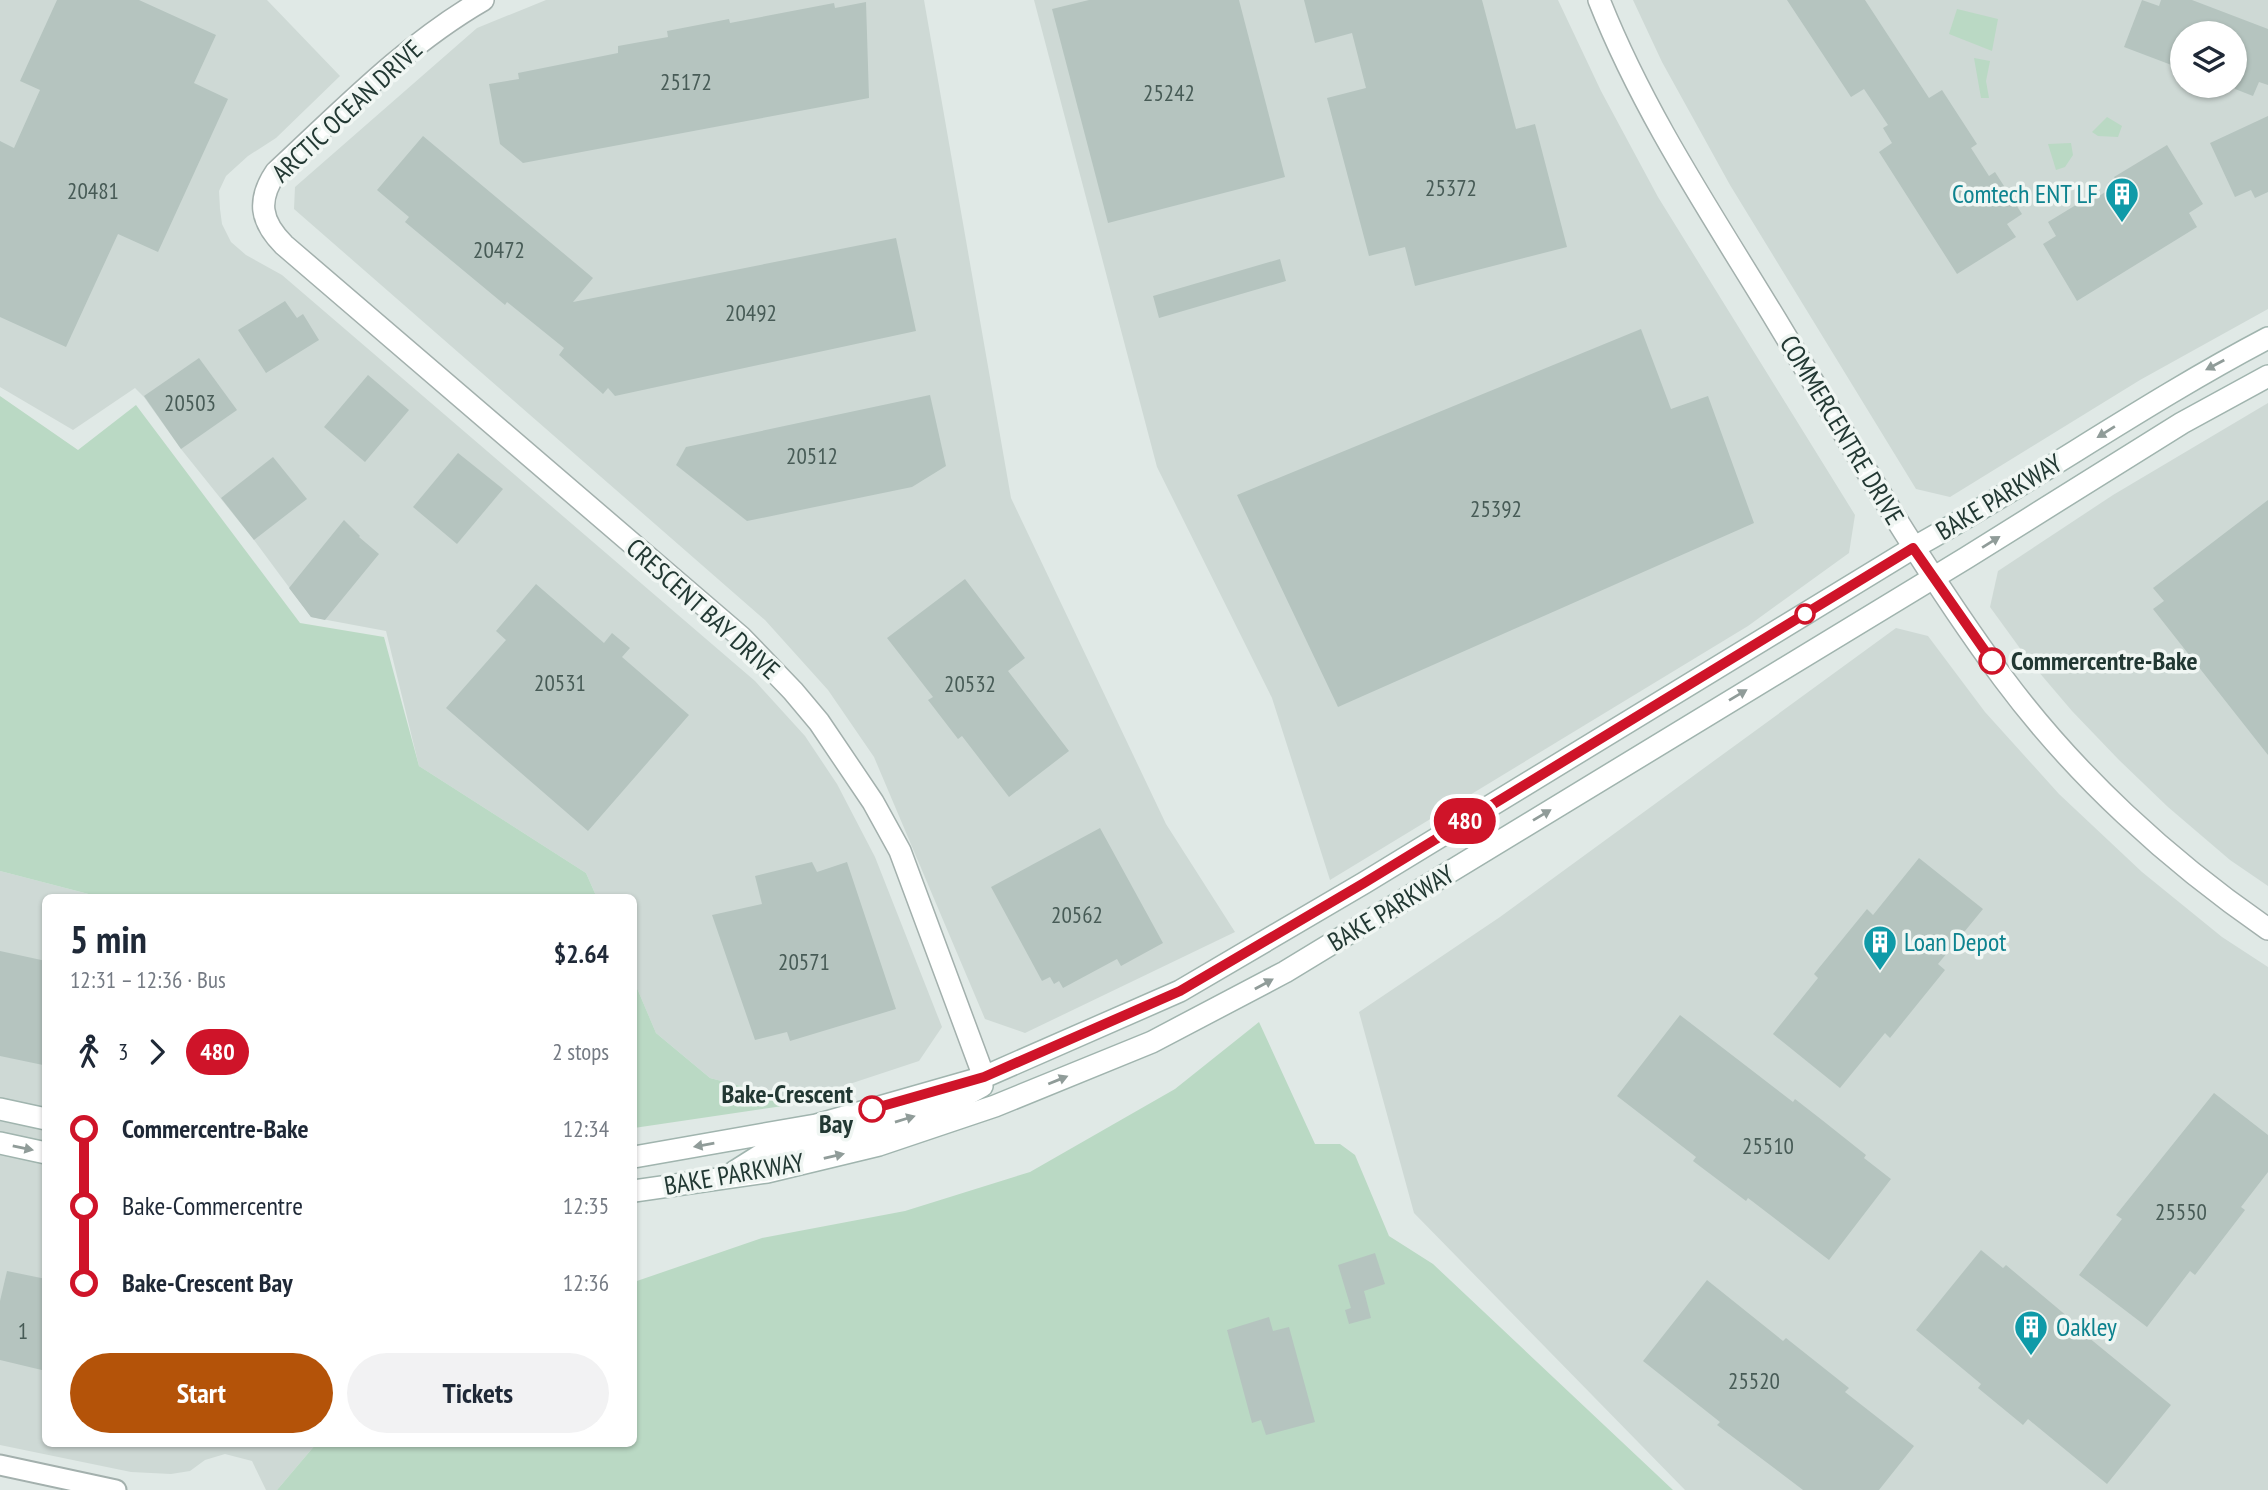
<!DOCTYPE html>
<html lang="en">
<head>
<meta charset="utf-8">
<style>
	:root { --surface:#fff; --page:#f2f2f3; --text:#1f2937; --muted:#747a83; --accent:#b45309 }
	body { margin:0; font-family:"PT Sans Narrow",sans-serif; background:var(--page); color:var(--text); height:100vh; display:flex; flex-direction:column; font-size:26px; white-space:nowrap }
	* { box-sizing:border-box; margin:0 }
	p { font-size:23px; color:var(--muted) }
	.icon { flex:none; width:38px; height:38px; fill:none; stroke:currentColor; stroke-width:2; stroke-linecap:round; stroke-linejoin:round }
	.map { position:relative; flex:1; overflow:hidden }
	.drawer { position:absolute; left:42px; top:894px; width:595px; height:553px; display:flex; flex-direction:column; background:var(--surface); border-radius:10px; box-shadow:0 2px 5px #0004 }
	.drawer>* { flex:none }
	.badge { padding:0 14px; border-radius:23px; font-size:24px; line-height:46px }
	.buttons { position:absolute; left:2170px; top:21px; display:grid; gap:14px }
	.buttons a { display:grid; place-items:center; width:77px; height:77px; border-radius:50%; background:var(--surface); box-shadow:0 2px 5px #0004; font-size:35px }
	.map>.badge { position:absolute; translate:-50% -50%; box-shadow:0 0 0 4px #fff }
	.legs { display:flex; align-items:center; gap:10px; height:77px; padding:0 28px; font-size:23px }
	.legs p { margin-inline-start:auto }
	.head { display:flex; align-items:center; justify-content:space-between; height:119px; padding:0 28px }
	h1 { font-size:38px; font-weight:700; line-height:52px }
	.primary-button { display:flex; gap:14px; margin-top:auto; padding:14px 28px }
	.primary-button a { flex:1; height:80px; border-radius:42px; background:var(--accent); color:#fff; font-size:28px; font-weight:700; line-height:80px; text-align:center }
	.primary-button a+a { background:var(--page); color:var(--text) }
	ul { padding:0 28px; list-style:none }
	li { display:flex; align-items:center; gap:24px; height:77px; font-size:26px }
	li i { display:grid; place-items:center; width:10px; height:100%; margin:0 9px; background:currentColor }
	li i::after { content:''; width:18px; height:18px; margin:-9px; border:5px solid; border-radius:50%; background:var(--surface) }
	li p { margin-inline-start:auto }
	li:first-child i { background:linear-gradient(#0000 50%,currentColor 0) }
	li:last-child i { background:linear-gradient(currentColor 50%,#0000 0) }
	.map>svg:first-child { display:block }
</style>
</head>
<body>
<div class="map">
<svg width="2268" height="1490" viewBox="0 0 2268 1490">
	<rect width="100%" height="100%" fill="#e0e9e6"/>
	<g fill="#ced9d5" fill-rule="evenodd">
		<polygon points="0,0 267,0 340,76 276,138 248,156 226,176 219,191 220,209 222,224 231,242 246,255 282,275 755,681 805,736 837,784 875,857 942,1027 919,1061 783,1106 752,1089 710,1078 656,1033 634,981 634,898 597,898 586,873 419,766 386,631 311,617 254,540 181,449 144,397 135,388 73,430 0,387"/>
		<polygon points="546,0 924,0 1011,498 1166,824 1235,932 1025,1033 985,1019 874,757 828,690 765,620 294,209 295,187 477,28"/>
		<polygon points="1034,0 1558,0 1601,91 1658,197 1855,515 1849,553 1748,626 1330,880 1272,698 1157,467"/>
		<path d="M1633,0H2268V309L2140,380L1950,497L1916,489L1730,185L1662,62ZM2182,33H2235V86H2182Z"/>
		<polygon points="2268,403 2268,886 2230,860 2168,807 2119,760 2072,711 2027,658 1990,607 1998,571 2113,495"/>
		<polygon points="1896,628 1928,636 1985,712 2059,794 2142,872 2222,937 2268,967 2268,1490 1685,1490 1414,1213 1359,1012 1500,917"/>
		<polygon points="0,871 104,898 46,898 46,1444 316,1444 277,1490 266,1490 252,1461 225,1454 205,1460 190,1471 171,1474 131,1472 0,1445"/>
	</g>
	<g fill="#bad9c4">
		<polygon points="1957,9 1998,19 1992,51 1949,34"/>
		<polygon points="1974,58 1990,61 1986,81 1989,98 1981,98"/>
		<polygon points="2107,117 2122,126 2118,137 2098,136 2092,132"/>
		<polygon points="2071,143 2073,155 2065,167 2056,170 2048,144"/>
		<polygon points="0,396 78,450 136,405 300,623 384,637 419,766 586,873 597,898 104,898 0,871"/>
		<polygon points="634,981 656,1033 710,1078 752,1089 783,1106 634,1128"/>
		<polygon points="1259,1022 1315,1144 1340,1144 1355,1155 1389,1236 1433,1264 1673,1490 277,1490 316,1444 634,1444 634,1282 762,1238 905,1211 1030,1172 1175,1089"/>
	</g>
	<g fill="#b5c4bf">
		<polygon points="57,0 139,0 216,35 194,83 228,99 158,252 118,234 66,347 0,317 0,141 14,148 40,90 20,81"/>
		<polygon points="1089,0 1239,0 1285,177 1108,223 1052,9"/>
		<polygon points="1304,0 1482,0 1516,129 1535,124 1567,247 1415,286 1405,247 1369,256 1327,98 1366,88 1352,33 1315,43"/>
		<polygon points="1787,0 1865,0 1929,98 1942,90 1977,144 1971,148 1989,176 1995,172 2022,214 2007,224 2016,237 1957,274 1879,152 1892,143 1883,128 1888,125 1864,89 1851,97"/>
		<polygon points="2142,0 2159,6 2161,0 2192,0 2268,29 2268,85 2259,82 2253,96 2235,89 2235,33 2182,33 2182,69 2124,47"/>
		<polygon points="866,2 869,98 523,163 500,144 489,84 519,79 518,73 618,53 618,46 668,37 667,31 729,19 730,23 834,3 835,8"/>
		<polygon points="2268,116 2268,192 2255,198 2251,190 2235,197 2210,143"/>
		<polygon points="423,136 593,278 573,302 896,238 916,331 615,396 608,388 603,394 559,355 564,348 507,302 505,305 405,222 409,217 377,190"/>
		<polygon points="2167,145 2203,204 2189,213 2197,227 2077,301 2043,244 2056,236 2048,222 2089,197 2091,201 2118,184 2114,177"/>
		<polygon points="1280,259 1286,281 1159,318 1153,296"/>
		<polygon points="285,301 297,318 303,314 319,340 266,373 238,330"/>
		<polygon points="1641,329 1671,409 1708,396 1754,523 1338,707 1237,495"/>
		<polygon points="199,358 237,410 181,449 144,396"/>
		<polygon points="368,375 409,410 365,462 324,427"/>
		<polygon points="930,395 946,466 912,487 747,521 676,465 686,447"/>
		<polygon points="458,453 503,489 457,544 413,507"/>
		<polygon points="273,457 307,499 254,540 221,498"/>
		<polygon points="2268,500 2268,755 2153,609 2164,601 2153,588"/>
		<polygon points="344,520 360,536 359,537 379,554 325,620 311,617 289,588"/>
		<polygon points="965,579 1025,658 1008,671 1069,751 1009,797 962,736 958,739 928,700 933,697 887,638"/>
		<polygon points="536,584 604,643 612,633 630,648 622,657 689,715 588,831 446,708 506,640 496,631"/>
		<polygon points="1100,828 1163,943 1121,966 1117,959 1063,988 1059,981 1054,984 1050,977 1042,981 991,887"/>
		<polygon points="1919,858 1983,909 1938,964 1945,970 1890,1038 1885,1033 1840,1088 1773,1034 1818,978 1814,974 1867,909 1873,915"/>
		<polygon points="812,862 817,872 847,862 896,1009 790,1041 787,1032 755,1040 712,915 762,904 755,876"/>
		<polygon points="0,951 46,961 46,1052 43,1065 0,1056"/>
		<polygon points="1680,1015 1793,1102 1795,1099 1822,1120 1866,1155 1864,1158 1891,1179 1829,1260 1748,1198 1746,1201 1693,1161 1696,1157 1617,1096"/>
		<polygon points="2214,1093 2268,1135 2268,1172 2241,1207 2245,1210 2195,1275 2190,1271 2147,1327 2079,1275 2122,1219 2116,1215"/>
		<polygon points="1981,1250 2003,1268 2006,1265 2068,1317 2066,1319 2171,1405 2107,1484 2028,1419 2023,1425 1978,1388 1981,1384 1916,1330"/>
		<polygon points="1375,1253 1385,1284 1364,1291 1371,1318 1349,1324 1345,1310 1351,1308 1338,1265"/>
		<polygon points="7,1271 46,1279 46,1371 0,1360 0,1301"/>
		<polygon points="1707,1280 1783,1341 1786,1338 1849,1388 1845,1392 1914,1446 1879,1490 1803,1490 1717,1425 1720,1422 1643,1361"/>
		<polygon points="1269,1317 1273,1331 1289,1327 1315,1422 1266,1435 1261,1420 1252,1423 1227,1330"/>
	</g>
	<g fill="none" stroke-linecap="round" stroke-linejoin="round">
		<g stroke="#a3b0ad" stroke-width="23">
			<polyline id="minor" points="0,1465 116,1490"/>
		</g>
		<g stroke="#a3b0ad" stroke-width="24">
			<g id="tertiary">
				<path d="M483,0C405,45 342,111 276,172C257,200 260,221 284,245L741,637L793,691L819,722L873,802L900,851L984,1077"/>
				<path d="M1599,0C1644,114 1713,216 1776,320C1849,441 1919,564 2003,678C2075,775 2169,861 2268,929"/>
			</g>
		</g>
		<g stroke="#a0b4ae" stroke-width="24">
			<g id="secondary">
				<polyline points="0,1109 46,1119"/>
				<polyline points="0,1143 46,1153"/>
				<path d="M634,1157L816,1125L984,1077L1180,991L1364,883L1913,548C2033,482 2146,402 2268,338"/>
				<polyline points="734,1172 764,1153 860,1132 944,1107 982,1086"/>
				<polyline points="634,1191 767,1172 879,1145 995,1106 1152,1042 1285,972 1966,558 2182,423 2268,376"/>
			</g>
		</g>
		<use href="#minor" stroke="#fff" stroke-width="19"/>
		<use href="#tertiary" stroke="#fff" stroke-width="21"/>
		<use href="#secondary" stroke="#fff" stroke-width="21"/>
	</g>
	<defs><path id="oneway-solid" d="M-6-.8H1V-3.2L6.5 0L1 3.2V.8H-6Z" transform="scale(1.75)"/></defs>
	<g fill="#909c99">
		<use href="#oneway-solid" transform="translate(2215 365) rotate(152)"/>
		<use href="#oneway-solid" transform="translate(2106 432) rotate(148)"/>
		<use href="#oneway-solid" transform="translate(1991 542) rotate(-32)"/>
		<use href="#oneway-solid" transform="translate(1738 695) rotate(-31)"/>
		<use href="#oneway-solid" transform="translate(1542 815) rotate(-31)"/>
		<use href="#oneway-solid" transform="translate(1264 984) rotate(-29)"/>
		<use href="#oneway-solid" transform="translate(1058 1080) rotate(-22)"/>
		<use href="#oneway-solid" transform="translate(905 1119) rotate(-17)"/>
		<use href="#oneway-solid" transform="translate(704 1145) rotate(170)"/>
		<use href="#oneway-solid" transform="translate(23 1148) rotate(12)"/>
		<use href="#oneway-solid" transform="translate(834 1156) rotate(-13)"/>
	</g>
	<g fill="none" stroke-linecap="round" stroke-linejoin="round">
		<g stroke="#fff" stroke-width="16">
			<polyline id="line-1" points="872,1109 984,1077 1180,991 1364,883 1913,548 1992,661"/>
		</g>
		<use href="#line-1" stroke="#cf1429" stroke-width="10"/>
	</g>
	<defs>
		<g id="building-pin" transform="scale(1.75)"><path d="M0 17L-7.5 6A9.5 9.5 0 1 1 7.5 6Z" fill="#0f9aa8" stroke="#f0f6f3"/><path d="M-4-6H4V6H1V3H-1V6H-4ZM-2.5-4.3h1.7v1.8h-1.7ZM.8-4.3h1.7v1.8H.8ZM-2.5-1h1.7V.8h-1.7ZM.8-1h1.7V.8H.8Z" fill="#fff"/></g>
	</defs>
	<g fill-rule="evenodd">
		<use href="#building-pin" x="2122" y="194"/>
		<use href="#building-pin" x="1880" y="942"/>
		<use href="#building-pin" x="2031" y="1327"/>
	</g>
	<g fill="#fff" stroke="#cf1429" stroke-width="3.5">
		<circle cx="1805" cy="614" r="9"/>
		<circle cx="1992" cy="661" r="12"/>
		<circle cx="872" cy="1109" r="12"/>
	</g>
	<g text-anchor="middle" stroke-width="7" stroke-linejoin="round" paint-order="stroke">
		<g font-size="23" fill="#475b56">
			<text x="686" y="90">25172</text>
			<text x="1169" y="101">25242</text>
			<text x="1451" y="196">25372</text>
			<text x="93" y="199">20481</text>
			<text x="499" y="258">20472</text>
			<text x="751" y="321">20492</text>
			<text x="190" y="411">20503</text>
			<text x="812" y="464">20512</text>
			<text x="1496" y="517">25392</text>
			<text x="560" y="691">20531</text>
			<text x="970" y="692">20532</text>
			<text x="1077" y="923">20562</text>
			<text x="804" y="970">20571</text>
			<text x="1768" y="1154">25510</text>
			<text x="2181" y="1220">25550</text>
			<text x="23" y="1339">1</text>
			<text x="1754" y="1389">25520</text>
		</g>
		<g font-size="26" fill="#223833" stroke="#f0f6f3">
			<text transform="translate(347 111) rotate(-43)" y="9">ARCTIC OCEAN DRIVE</text>
			<text transform="translate(1842 430) rotate(59)" y="9">COMMERCENTRE DRIVE</text>
			<text transform="translate(1999 497) rotate(-31)" y="9">BAKE PARKWAY</text>
			<text transform="translate(703 609) rotate(42)" y="9">CRESCENT BAY DRIVE</text>
			<text transform="translate(1391 908) rotate(-31)" y="9">BAKE PARKWAY</text>
			<text transform="translate(734 1174) rotate(-10)" y="9">BAKE PARKWAY</text>
		</g>
		<g font-size="26" fill="#0d838f" stroke="#f0f6f3" text-anchor="start">
			<text x="2098" y="203" text-anchor="end">Comtech ENT LF</text>
			<text x="1904" y="951">Loan Depot</text>
			<text x="2056" y="1336">Oakley</text>
		</g>
		<g font-size="26" font-weight="bold" fill="#223833" stroke="#f0f6f3" text-anchor="start">
			<text x="2011" y="670">Commercentre-Bake</text>
			<text x="853" y="1103" text-anchor="end">Bake-Crescent<tspan x="853" dy="30">Bay</tspan></text>
		</g>
	</g>
</svg>
<div class="buttons">
<a><svg class="icon" aria-label="layers" viewBox="0 0 24 24"><path d="M12 4l9 5-9 5-9-5zM3 14l9 5 9-5"/></svg></a>
</div>
<b class="badge" style="left:1465px;top:821px;background:#cf1429;color:#fff">480</b>
<section class="drawer">
<div class="head"><div><h1>5 min</h1><p>12:31 – 12:36 · Bus</p></div><b>$2.64</b></div>
<div class="legs"><svg class="icon" aria-label="walk" viewBox="0 0 24 24"><circle cx="13" cy="4" r="2"/><path d="M13 8l-2 6 4 7M11 14l-3 7M7 12l3-4h3l4 4"/></svg>3<svg class="icon" aria-label="forward" viewBox="0 0 24 24"><path d="M9 5l7 7-7 7"/></svg><b class="badge" style="background:#cf1429;color:#fff">480</b><p>2 stops</p></div>
<ul>
<li><i style="color:#cf1429"></i><b>Commercentre-Bake</b><p>12:34</p></li>
<li><i style="color:#cf1429"></i><span>Bake-Commercentre</span><p>12:35</p></li>
<li><i style="color:#cf1429"></i><b>Bake-Crescent Bay</b><p>12:36</p></li>
</ul>
<div class="primary-button"><a>Start</a><a>Tickets</a></div>
</section>
</div>
</body>
</html>
